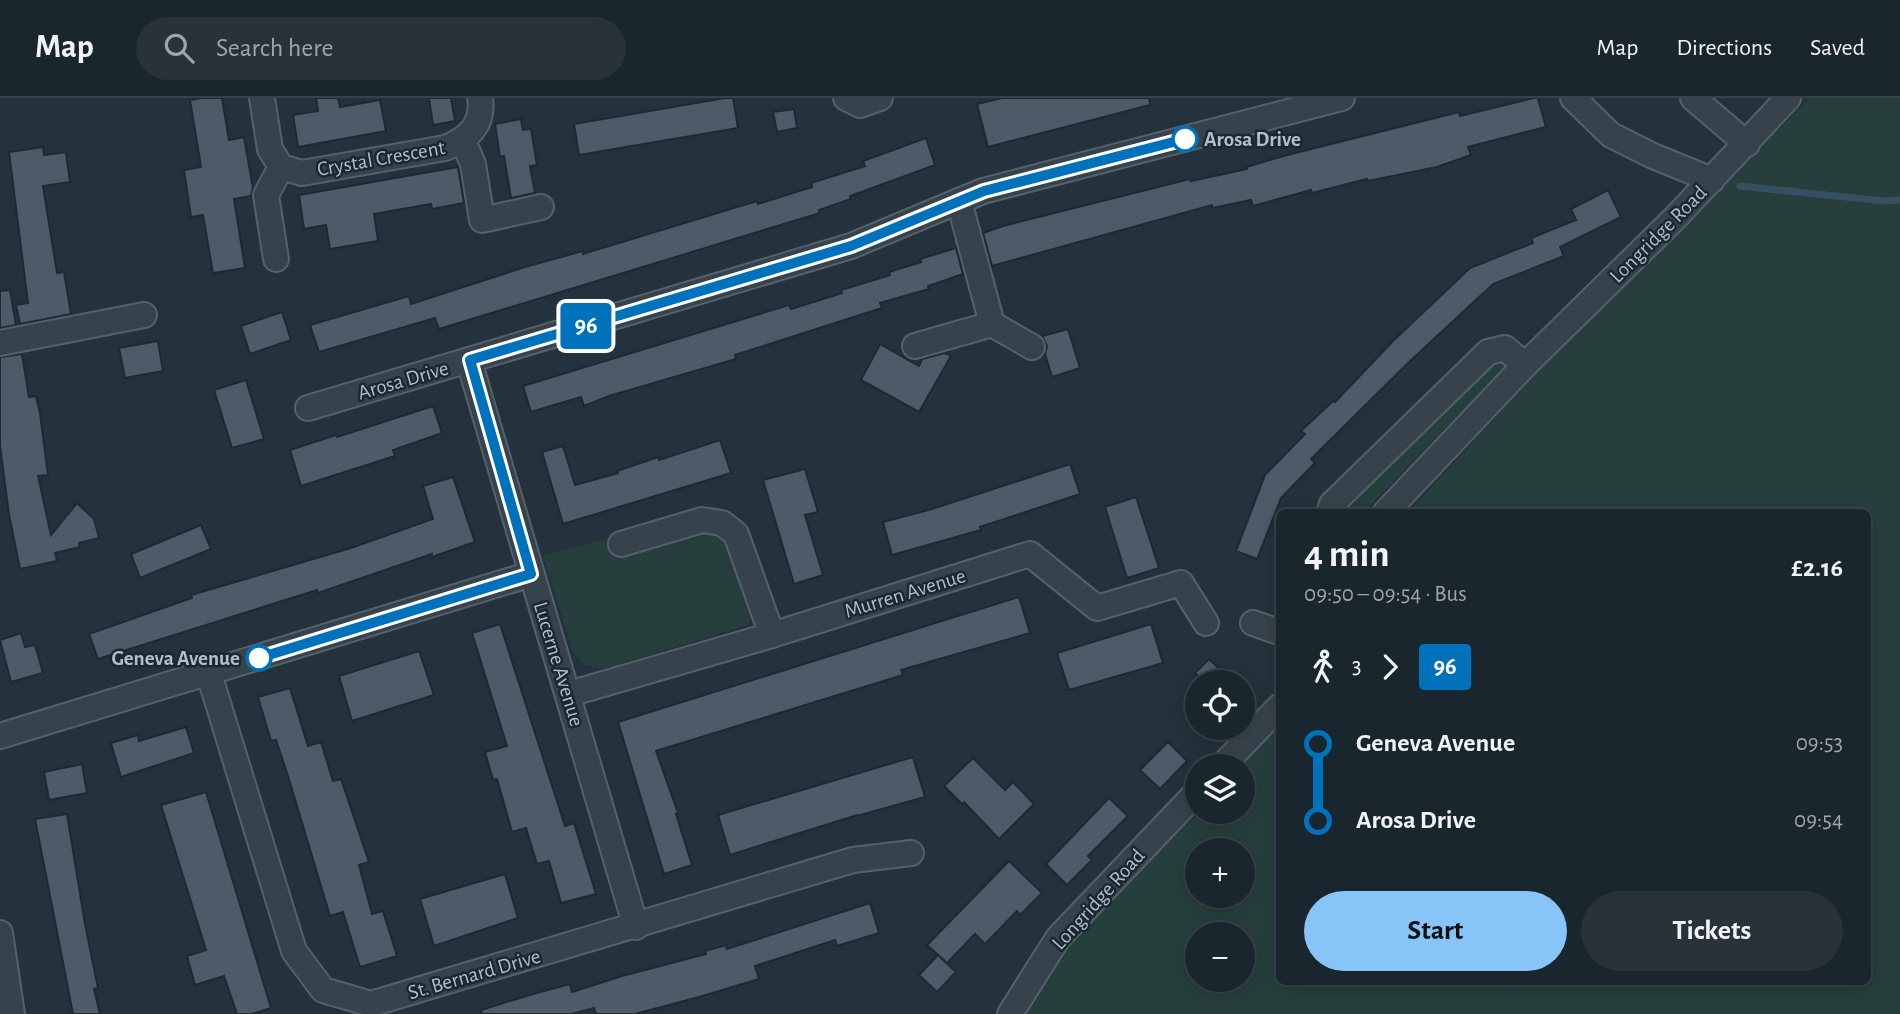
<!DOCTYPE html>
<html lang="en">
<head>
<meta charset="utf-8">
<style>
	:root { --surface:#1a262d; --page:#273239; --text:#f1f3f6; --muted:#9fa5aa; --line:#384349; --accent:#87c5f8 }
	body { margin:0; font-family:"Alegreya Sans",sans-serif; background:var(--page); color:var(--text); height:100vh; display:flex; flex-direction:column; font-size:26px; white-space:nowrap }
	* { box-sizing:border-box; margin:0 }
	p { font-size:23px; color:var(--muted) }
	.icon { flex:none; width:38px; height:38px; fill:none; stroke:currentColor; stroke-width:2; stroke-linecap:round; stroke-linejoin:round }
	.map { position:relative; flex:1; overflow:hidden }
	.side { position:absolute; left:1276px; top:411px; width:595px; height:476px; display:flex; flex-direction:column; background:var(--surface); border-radius:10px; box-shadow:0 4px 18px #0003,0 0 0 2px var(--line) }
	.side>* { flex:none }
	.badge { padding:0 14px; border-radius:5px; font-size:24px; line-height:46px }
	.controls { position:absolute; left:1185px; top:572px; display:grid; gap:14px }
	.controls a { display:grid; place-items:center; width:70px; height:70px; border-radius:50%; background:var(--surface); box-shadow:0 4px 18px #0003,0 0 0 2px var(--line); font-size:35px }
	.map>.badge { position:absolute; translate:-50% -50%; box-shadow:0 0 0 4px #fff }
	.legs { display:flex; align-items:center; gap:10px; height:77px; padding:0 28px; font-size:23px }
	.legs p { margin-inline-start:auto }
	.headline { display:flex; align-items:center; justify-content:space-between; height:119px; padding:0 28px }
	h1 { font-size:38px; font-weight:600; line-height:52px }
	.button { display:flex; gap:14px; margin-top:auto; padding:14px 28px }
	.button a { flex:1; height:80px; border-radius:42px; background:var(--accent); color:#111; font-size:28px; font-weight:600; line-height:80px; text-align:center }
	.button a+a { background:var(--page); color:var(--text) }
	ul { padding:0 28px; list-style:none }
	li { display:flex; align-items:center; gap:24px; height:77px; font-size:26px }
	li i { display:grid; place-items:center; width:10px; height:100%; margin:0 9px; background:currentColor }
	li i::after { content:''; width:18px; height:18px; margin:-9px; border:5px solid; border-radius:50%; background:var(--surface) }
	li p { margin-inline-start:auto }
	li:first-child i { background:linear-gradient(#0000 50%,currentColor 0) }
	li:last-child i { background:linear-gradient(currentColor 50%,#0000 0) }
	header { display:flex; align-items:center; gap:42px; box-sizing:border-box; height:98px; padding:0 35px; background:var(--surface); border-bottom:2px solid var(--line) }
	header strong { font-size:33px }
	nav { display:flex; gap:38px; margin-inline-start:auto; font-size:24px }
	.search { width:490px; height:63px; background:var(--page); display:flex; align-items:center; gap:18px; box-sizing:border-box; padding:0 24px; border-radius:38px; color:var(--muted); font-size:26px }
	.map>svg:first-child { display:block }
</style>
</head>
<body>
<header>
<strong>Map</strong>
<div class="search"><svg class="icon" aria-label="search" viewBox="0 0 24 24"><circle cx="10" cy="10" r="6"/><path d="M15 15l6 6"/></svg>Search here</div>
<nav><a>Map</a><a>Directions</a><a>Saved</a></nav>
</header>
<div class="map">
<svg width="1900" height="916" viewBox="0 0 1900 916">
	<rect width="100%" height="100%" fill="#23323c"/>
	<g fill="#263f3d" fill-rule="evenodd">
		<path d="M1810,0H1900V916H1026L1072,843L1199,714H1242L1241,668L1279,623V884H1867V415H1408L1536,275ZM1197,752H1242V798H1197ZM1197,836H1242V882H1197Z"/>
		<polygon points="1495,259 1506,268 1363,415 1340,415"/>
		<polygon points="706,433 720,434 731,442 754,514 748,527 604,571 585,567 573,554 543,457 614,439 621,458"/>
	</g>
	<g fill="none" stroke-linecap="round" stroke-linejoin="round">
		<polyline stroke="#365063" stroke-width="7" points="1740,88 1884,103 1900,102"/>
	</g>
	<g fill="#4c5b67" stroke="#1e2a33" stroke-width="2">
		<polygon points="201,0 222,0 229,42 244,39 253,90 251,98 234,101 245,170 213,175 203,117 191,119 184,72 201,69 190,2"/>
		<polygon points="316,0 338,0 340,9 380,2 386,33 298,49 293,17 318,13"/>
		<polygon points="429,0 451,0 455,23 433,27"/>
		<polygon points="725,0 733,0 738,30 579,57 574,26"/>
		<polygon points="1002,0 1149,0 1150,7 988,49 977,6"/>
		<polygon points="1534,0 1538,0 1546,29 1468,49 1471,57 1437,69 1368,83 1367,81 1312,95 1311,92 1253,108 1251,102 1212,110 1212,107 992,168 983,135 1003,128 1190,81 1191,83 1247,71 1246,69 1291,56 1459,14 1460,18"/>
		<polygon points="794,11 797,30 777,34 773,14"/>
		<polygon points="521,21 523,32 531,31 537,67 530,68 535,95 511,100 504,58 500,59 495,26"/>
		<polygon points="926,40 935,67 850,98 851,101 819,112 820,115 439,231 435,220 319,254 310,227 409,198 411,206 525,169 583,153 583,156 757,103 758,106 812,89 811,85 865,68 863,63"/>
		<polygon points="43,49 44,57 66,54 70,84 43,88 57,175 64,174 71,216 20,226 16,207 28,205 9,54"/>
		<polygon points="458,69 464,105 432,111 431,106 374,116 378,143 330,151 326,127 304,131 299,97"/>
		<polygon points="1608,92 1621,119 1560,149 1564,158 1493,186 1408,265 1311,361 1315,365 1281,400 1257,461 1236,453 1265,377 1305,336 1301,333 1333,303 1335,304 1393,243 1470,170 1533,145 1531,140 1576,122 1571,111"/>
		<polygon points="956,150 963,176 928,188 929,191 880,205 882,210 735,257 736,261 609,298 584,308 581,299 531,314 523,288 789,207 791,211 842,195 841,192 890,177 889,174 921,164 920,161"/>
		<polygon points="10,192 16,227 0,230 0,193"/>
		<polygon points="282,214 291,242 250,256 241,228"/>
		<polygon points="1068,231 1080,270 1052,279 1045,256 1047,248 1042,238"/>
		<polygon points="158,243 163,273 125,280 119,250"/>
		<polygon points="880,246 919,268 922,261 945,255 951,258 919,314 861,282"/>
		<polygon points="22,256 29,299 36,298 40,315 48,377 38,378 51,437 77,405 94,421 99,440 79,445 80,449 55,455 57,463 20,471 9,417 0,348 0,259"/>
		<polygon points="246,282 264,341 232,350 214,292"/>
		<polygon points="433,308 442,335 393,352 395,358 301,388 290,352 336,337 337,339"/>
		<polygon points="720,342 731,375 563,426 542,354 563,348 575,387 618,375 617,373 658,359 659,362"/>
		<polygon points="1070,366 1080,396 980,429 981,432 892,457 883,424 932,411"/>
		<polygon points="805,371 818,414 805,417 823,477 794,486 763,382"/>
		<polygon points="453,379 475,444 432,459 432,456 318,495 317,492 98,561 89,536 192,500 191,497 351,450 433,421 423,388"/>
		<polygon points="1136,399 1159,470 1127,480 1105,409"/>
		<polygon points="201,427 211,451 140,480 131,456"/>
		<polygon points="1019,499 1030,535 901,572 903,577 656,653 678,715 676,716 692,767 664,776 618,624"/>
		<polygon points="500,526 565,728 574,725 596,796 561,805 549,763 537,766 526,730 512,734 497,681 493,682 485,654 507,648 472,535"/>
		<polygon points="1151,526 1163,565 1069,592 1057,555"/>
		<polygon points="21,535 25,549 35,547 43,575 11,584 0,542"/>
		<polygon points="419,553 434,597 352,623 339,578"/>
		<polygon points="1209,561 1233,584 1205,584 1195,575"/>
		<polygon points="290,590 308,648 321,644 333,683 341,681 369,764 359,767 372,816 383,813 397,858 360,869 343,814 330,818 288,678 276,642 271,643 258,599"/>
		<polygon points="186,629 194,655 121,679 111,645 138,637 139,643"/>
		<polygon points="1168,644 1187,663 1160,691 1140,672"/>
		<polygon points="913,659 925,699 857,718 857,717 730,757 718,717"/>
		<polygon points="973,660 1005,692 1013,684 1034,706 999,741 964,704 962,706 944,688"/>
		<polygon points="82,666 87,695 49,702 44,674"/>
		<polygon points="206,694 271,910 252,916 237,916 224,878 195,887 187,858 206,852 161,707"/>
		<polygon points="1109,700 1128,718 1088,758 1092,762 1067,787 1046,766"/>
		<polygon points="67,716 85,826 98,890 94,891 100,916 73,916 35,721"/>
		<polygon points="1009,763 1042,795 1020,817 1017,813 985,846 975,836 947,865 927,847"/>
		<polygon points="505,776 518,820 434,848 420,801"/>
		<polygon points="870,805 879,835 837,848 835,842 755,868 759,881 699,899 635,916 596,916 594,910 572,916 482,916 481,912 533,896 570,886 572,894 622,878 706,856 705,853 726,847 727,851"/>
		<polygon points="938,857 956,874 937,894 919,877"/>
	</g>
	<g fill="none" stroke-linecap="round" stroke-linejoin="round">
		<g stroke="#55616a" stroke-width="28">
			<g id="minor">
				<path d="M262,0L270,51L281,69L302,75L445,50C468,41 484,27 480,0"/>
				<polyline points="846,0 860,7 880,0"/>
				<polyline points="1573,0 1611,37 1653,58 1712,82"/>
				<polyline points="1693,0 1747,46"/>
				<polyline points="463,43 473,66 482,122 541,109"/>
				<polyline points="276,161 266,97 281,69"/>
				<polyline points="992,226 1032,249"/>
				<polyline points="0,245 144,217"/>
				<polyline points="915,248 992,226 959,103"/>
				<polyline points="469,263 636,829"/>
				<polyline points="308,310 851,148 983,93 1342,0"/>
				<polyline points="1329,415 1332,406 1488,254 1505,250 1525,267"/>
				<polyline points="1385,415 1525,267 1675,120 1788,0"/>
				<polyline points="621,446 702,422 722,425 736,436 772,537"/>
				<polyline points="1253,525 1279,534"/>
				<polyline points="209,576 294,853 323,892 371,906 853,762 911,755"/>
				<polyline points="569,596 772,537 1030,456 1097,510 1181,485 1206,525"/>
				<polyline points="0,638 531,476"/>
				<polyline points="1222,668 1279,609"/>
				<polyline points="0,835 12,916"/>
				<polyline points="1010,916 1058,840 1197,694"/>
			</g>
		</g>
		<use href="#minor" stroke="#37434c" stroke-width="24"/>
	</g>
	<g fill="none" stroke-linecap="round" stroke-linejoin="round">
		<g stroke="#fff" stroke-width="16">
			<polyline id="line-1" points="259,560 531,476 470,262 851,148 984,93 1185,41"/>
		</g>
		<use href="#line-1" stroke="#0072bc" stroke-width="10"/>
	</g>
	<g fill="#fff" stroke="#0072bc" stroke-width="3.5">
		<circle cx="1185" cy="41" r="12"/>
		<circle cx="259" cy="560" r="12"/>
	</g>
	<g text-anchor="middle" stroke-width="5" stroke-linejoin="round" paint-order="stroke">
		<g font-size="21" font-weight="bold" fill="#b2bec8" stroke="#1c2831" text-anchor="start">
			<text x="1204" y="48">Arosa Drive</text>
			<text x="240" y="567" text-anchor="end">Geneva Avenue</text>
		</g>
		<g font-size="21" fill="#b2bec8" stroke="#1c2831">
			<text transform="translate(381 60) rotate(-10)" y="7">Crystal Crescent</text>
			<text transform="translate(1658 136) rotate(-45)" y="7">Longridge Road</text>
			<text transform="translate(403 282) rotate(-16)" y="7">Arosa Drive</text>
			<text transform="translate(905 495) rotate(-17)" y="7">Murren Avenue</text>
			<text transform="translate(559 566) rotate(73)" y="7">Lucerne Avenue</text>
			<text transform="translate(1098 801) rotate(-48)" y="7">Longridge Road</text>
			<text transform="translate(474 876) rotate(-16)" y="7">St. Bernard Drive</text>
		</g>
	</g>
</svg>
<div class="controls">
<a><svg class="icon" aria-label="locate" viewBox="0 0 24 24"><circle cx="12" cy="12" r="6"/><path d="M12 2v4M12 18v4M2 12h4M18 12h4"/></svg></a>
<a><svg class="icon" aria-label="layers" viewBox="0 0 24 24"><path d="M12 4l9 5-9 5-9-5zM3 14l9 5 9-5"/></svg></a>
<a>+</a>
<a>−</a>
</div>
<b class="badge" style="left:586px;top:228px;background:#0072bc;color:#fff">96</b>
<section class="side">
<div class="headline"><div><h1>4 min</h1><p>09:50 – 09:54 · Bus</p></div><b>£2.16</b></div>
<div class="legs"><svg class="icon" aria-label="walk" viewBox="0 0 24 24"><circle cx="13" cy="4" r="2"/><path d="M13 8l-2 6 4 7M11 14l-3 7M7 12l3-4h3l4 4"/></svg>3<svg class="icon" aria-label="forward" viewBox="0 0 24 24"><path d="M9 5l7 7-7 7"/></svg><b class="badge" style="background:#0072bc;color:#fff">96</b></div>
<ul>
<li><i style="color:#0072bc"></i><b>Geneva Avenue</b><p>09:53</p></li>
<li><i style="color:#0072bc"></i><b>Arosa Drive</b><p>09:54</p></li>
</ul>
<div class="button"><a>Start</a><a>Tickets</a></div>
</section>
</div>
</body>
</html>
